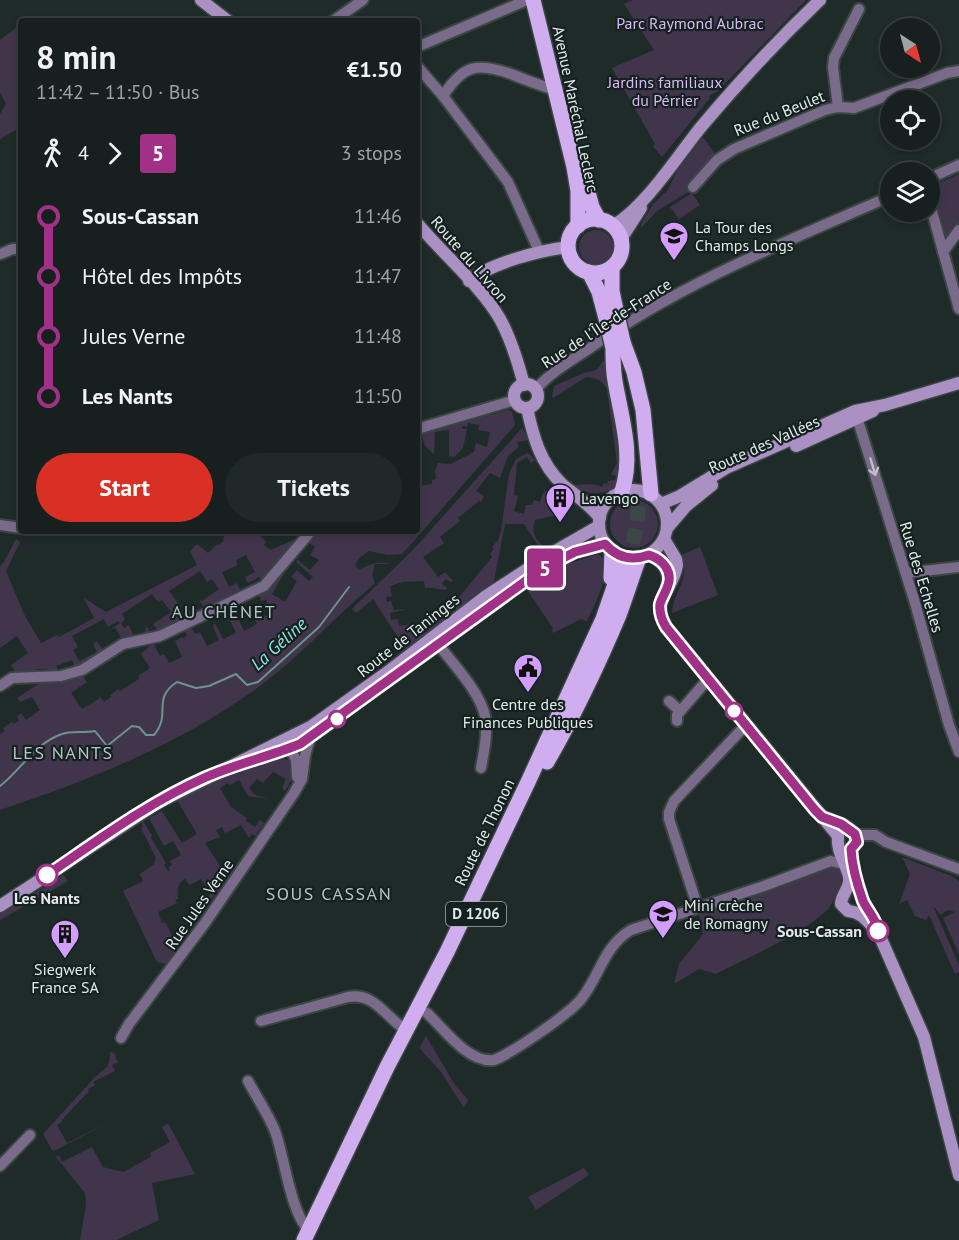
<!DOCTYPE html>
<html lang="en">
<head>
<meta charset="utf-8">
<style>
	:root { --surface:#17201f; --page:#202828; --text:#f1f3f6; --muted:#9ea3a4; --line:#363e3d; --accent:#d93025 }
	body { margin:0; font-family:"PT Sans",sans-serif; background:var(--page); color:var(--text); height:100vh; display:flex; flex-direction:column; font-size:22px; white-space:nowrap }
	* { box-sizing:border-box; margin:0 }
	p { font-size:20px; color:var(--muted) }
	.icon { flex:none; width:33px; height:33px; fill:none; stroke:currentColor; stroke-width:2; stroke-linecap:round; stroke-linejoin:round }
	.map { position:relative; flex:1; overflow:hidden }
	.panel { position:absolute; left:18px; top:18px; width:402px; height:516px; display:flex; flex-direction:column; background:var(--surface); border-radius:6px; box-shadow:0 3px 9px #0003,0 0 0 2px var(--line) }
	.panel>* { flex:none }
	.badge { padding:0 12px; border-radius:4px; font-size:21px; line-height:39px }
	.needle { width:39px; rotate:144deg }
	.tools { position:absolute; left:880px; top:18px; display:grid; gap:12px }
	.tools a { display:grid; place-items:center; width:60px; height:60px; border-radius:50%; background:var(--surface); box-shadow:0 3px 9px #0003,0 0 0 2px var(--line); font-size:30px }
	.map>.badge { position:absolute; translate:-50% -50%; box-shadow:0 0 0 3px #fff }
	.legs { display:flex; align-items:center; gap:9px; height:66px; padding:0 18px; font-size:20px }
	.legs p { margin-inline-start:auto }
	.summary { display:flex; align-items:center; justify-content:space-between; height:102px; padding:0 18px }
	h1 { font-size:33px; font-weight:600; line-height:45px }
	.primary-button { display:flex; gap:12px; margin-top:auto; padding:12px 18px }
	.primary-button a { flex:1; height:69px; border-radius:36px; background:var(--accent); color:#fff; font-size:24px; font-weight:600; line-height:69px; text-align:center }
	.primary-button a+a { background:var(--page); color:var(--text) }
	ul { padding:0 18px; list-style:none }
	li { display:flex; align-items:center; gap:21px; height:60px; font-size:22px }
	li i { display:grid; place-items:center; width:9px; height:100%; margin:0 8px; background:currentColor }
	li i::after { content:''; width:15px; height:15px; margin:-8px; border:4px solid; border-radius:50%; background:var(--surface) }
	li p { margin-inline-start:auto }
	li:first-child i { background:linear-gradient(#0000 50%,currentColor 0) }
	li:last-child i { background:linear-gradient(currentColor 50%,#0000 0) }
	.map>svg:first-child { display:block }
</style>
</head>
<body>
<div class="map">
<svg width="959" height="1240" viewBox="0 0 959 1240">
	<rect width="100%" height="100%" fill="#1f2b29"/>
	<g fill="#41354c">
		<polygon points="633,0 806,0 717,92 709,96 710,98 662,157 653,146 655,144 612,68 654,50 624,4"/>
		<polygon points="21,24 21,127 0,139 0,114 6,104 0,92 0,40"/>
		<polygon points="703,137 715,154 701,170 688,192 657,211 641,228 641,224 653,204 667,191 677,171"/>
		<polygon points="959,174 959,223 948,237 945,238 933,191 937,184"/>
		<polygon points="692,193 700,205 679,219 670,207"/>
		<circle cx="596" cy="247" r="17"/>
		<path d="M606,358L622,465L615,487C601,496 590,495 575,487V485L593,484L602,487L604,483L607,484L608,481L615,480L616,476L611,474L617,463L607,390C603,380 596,378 586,377L553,398L552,396L554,386L584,373L596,370Z"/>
		<path d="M508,410L512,411L515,425L414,541L402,554L388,555L369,551L359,558L355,565L359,570C370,563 380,561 392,564H375L372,575L375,583L372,586C332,619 298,659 256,689C178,745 90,780 0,810V734L5,731L3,728L12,722L14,724L19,721L17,716L21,713L26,720L40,710L32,697L20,702L17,698L43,681L83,676L87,682L71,693L82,709L99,699V696L104,702L111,697L110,695L118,689L120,691L139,679L138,676L150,668L141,654L153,643L160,656L164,654L169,663L182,657L175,641L182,637L186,640L184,637L187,635L183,628L190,625L195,634L200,632L207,646L219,640L213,627L215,623L223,639L236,633L230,620L227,621L220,611L228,607L233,617L237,615L244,631L257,624L252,613L254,612L257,619L272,613L266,600L261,601L258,594L281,573L283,575L272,594L285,602L297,581L291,577L297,570L309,581L313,577L296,562L298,560L310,570L319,560L310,555L315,547L308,542L297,559L294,556L315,531H417V486L432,484V480L436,479L435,471L438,463L451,464L474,452L476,443L487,447L490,432L478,430L479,425L468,423L467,427L462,426V429H467L463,448L454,457L449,456V430L435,432L434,454L425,446L421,433Z"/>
		<path d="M522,428L529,440L517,442L519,447L508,456L500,478L490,473L476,491L484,496L481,502L479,501L458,518L460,521L440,537L444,543L423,557L438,577L445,572L453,581L451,582L446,579L442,584L447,588L446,590C438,590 433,587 425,588L424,581L403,582L390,586L392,596L386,597L387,602L391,601L394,610L407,609L390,613L391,620L398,619L399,626L433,621L446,612L444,609L446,607L454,610L448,613L450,616L406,650L373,599L356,613L352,609L411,552Z"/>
		<path d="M528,453L535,460L531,463L527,457L517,463L514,495L518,496L514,511L524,514L526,505H532L534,500L540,502L543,493L546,490L551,492L555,485L571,499L558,515L535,520C530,534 537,542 548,550L543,553L524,524H505L493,586L457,612L455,607L447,606L454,600H457L492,557L490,554L494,549L492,547L498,540L501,531L509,474L516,459Z"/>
		<circle cx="634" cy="524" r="24"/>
		<polygon points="222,531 256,531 266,542 264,545 271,550 302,536 262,582 259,577 248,583 245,577 255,572 246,555 236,560 238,565 222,572 229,587 237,583 241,592 205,609 199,600 202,601 219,589 212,579 207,582 200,571 169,591 180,606 181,612 194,610 194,603 198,613 158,631 153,624 171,612 162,600 158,602 152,594 122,614 125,620 121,623 124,628 129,625 133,635 145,633 146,626 150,632 149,634 113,645 112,643 121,637 115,628 111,629 120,623 118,621 108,627 104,619 72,636 78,647 73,650 79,661 97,652 93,644 97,641 103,650 75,666 72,660 56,666 59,672 47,672 47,669 37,669 37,673 16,673 11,665 28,653 17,636 0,648 0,566 4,562 16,539 20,542 6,571 25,616 41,643 57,635 59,637 94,618 84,598 106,612 197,565 190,551 197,544 208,553 217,544 219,545 224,540 223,538 226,534"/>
		<path d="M700,547L718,595L672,613C673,592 692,577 681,555Z"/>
		<path d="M597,554C619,562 593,607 587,622L581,619L553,633L552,630L553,628L527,590L565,565Z"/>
		<path d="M282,757L292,763L294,776L285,791L282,788L286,779L273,772L263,783L257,779L249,788L255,795L269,799L248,796L239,780L230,785L227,783L220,788L231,807L247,818L246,821L255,827L260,820L264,823L255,836L252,834L249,838L241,825L225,833L222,827L216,830L220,837L205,843L222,869H228L235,865L211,900L208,896L211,894L201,879L190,885L185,879C178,882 177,891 178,899L175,900L177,903L158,912L162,923L165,922L173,937L178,935L177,932L183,929L186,934L166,964L157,962L123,891L143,881L140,874L154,864L156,858L141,828L143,827L141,822L143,821L152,836L151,838L166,863L164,865L168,871L170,870L168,867L172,865L170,861L181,855L173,841L164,846L149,818L162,811L182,843L197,834L177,800L234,771L259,761L260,765Z"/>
		<polygon points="902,857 949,875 959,881 959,954 943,918 955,912 947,910 941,915 933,906 959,965 959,972 955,974 929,915 926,920 915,916 907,900 899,904 910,874"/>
		<path d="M826,863L838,869L843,876C842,881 832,906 828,909C801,936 750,956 716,974L699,969L674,984L679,964L703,934L698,908Z"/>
		<polygon points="63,875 68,881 0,920 0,913 32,895 34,898 37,896 35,893"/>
		<polygon points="426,1036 455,1085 468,1100 464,1108 441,1072 422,1051 420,1047"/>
		<polygon points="110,1052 114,1053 118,1062 112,1065 115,1071 93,1082 95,1085 88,1089 89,1092 84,1096 62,1120 62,1122 57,1125 67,1143 109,1122 54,1151 52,1150 43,1134 96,1076 107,1067 110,1059"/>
		<polygon points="168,1123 195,1174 152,1183 159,1220 116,1240 80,1240 86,1205 85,1193 56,1157 59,1155 62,1162 92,1147 103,1167 123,1172 151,1157 150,1153 170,1142 162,1127"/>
		<polygon points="584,1168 589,1175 536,1210 528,1197"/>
	</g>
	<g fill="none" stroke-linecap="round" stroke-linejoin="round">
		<path stroke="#6e938f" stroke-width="2" d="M0,786C21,770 35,743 62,734C70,731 84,733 95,731L107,746L132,726L139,727L146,735H154C172,714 151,699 177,682L196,688L209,686L236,674L247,685L258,682L319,627L349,587"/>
		<polyline stroke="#3c4846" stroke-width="15" stroke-dasharray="15 8" stroke-linecap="butt" points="628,566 637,524 640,482"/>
		<g stroke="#3a4644" stroke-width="14">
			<g id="street">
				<polyline points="333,21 363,0"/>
				<polyline points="417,47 527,0"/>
				<polyline points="417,66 443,96"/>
				<polyline points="838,107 833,67 834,58 859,9"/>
				<polyline points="930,178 959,165"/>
				<polyline points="693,187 717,160 734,149 825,110 838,107 854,108 947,73 959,71"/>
				<polyline points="930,204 959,309"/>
				<path d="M539,251L508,182L443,96C463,65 477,62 511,74C526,80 541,86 556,90"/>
				<polyline points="943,252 959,230"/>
				<polyline points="0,254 13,249 21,249"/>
				<path d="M536,389C551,372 572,360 590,348C683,282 788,241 891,196"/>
				<polyline points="855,411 915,603 949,725 959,752"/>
				<polyline points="417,429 515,400"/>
				<polyline points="0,525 21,528"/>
				<polyline points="906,573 959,567"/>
				<path d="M438,644C453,664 480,692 485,716C488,733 484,751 481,768"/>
				<polyline points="0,686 12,678 61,676 82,670 123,644 160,636 264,586 311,531"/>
				<polyline points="669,701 680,711"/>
				<polyline points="677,721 677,715 702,686"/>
				<polyline points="294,741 290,748 296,760 297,777"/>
				<polyline points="855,835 875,835 886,842 959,869"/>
				<polyline points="698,908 669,819 669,812 674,801 746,725"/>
				<path d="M427,1013C444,1029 469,1064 494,1060C512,1053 571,1013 582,998C600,975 604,946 631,930L764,886L831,861L843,864"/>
				<path d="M261,1021L348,997C375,992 385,1017 406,1030"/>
				<polyline points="121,1038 129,1024 205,923 294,793 302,779 305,756 310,738"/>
				<path d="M248,1081C257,1098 268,1114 275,1131C284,1155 291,1215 309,1230"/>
				<polyline points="0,1166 30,1135"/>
			</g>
		</g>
		<g stroke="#3a4644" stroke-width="15">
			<g id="secondary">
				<polyline points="201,0 228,21"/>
				<path d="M417,223C442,253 481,286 500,319C511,339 518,362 524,385"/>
				<path d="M613,226C646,206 676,158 701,127C738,83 778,40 820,0"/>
				<polyline points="621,239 641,208"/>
				<path d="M469,281C490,263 542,250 569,247"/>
				<circle cx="526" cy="396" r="12"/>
				<path d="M527,408C533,436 540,463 562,484C575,495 589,504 600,518"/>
				<polyline points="796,446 873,411"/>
				<circle cx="633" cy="524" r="34"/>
				<polyline points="661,504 680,496 726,468 855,411 885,405 959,383"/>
				<polyline points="668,527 686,506 712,485"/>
				<path d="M664,539L676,559L677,565C673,591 650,598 666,627L838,836"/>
				<path d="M649,555C663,560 670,570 668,585"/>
				<polyline points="400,672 545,567 575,552 605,544"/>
				<polyline points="252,761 300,744 340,716"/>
				<path d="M822,817C835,821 856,827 857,842L851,849"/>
				<path d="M838,836C836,851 846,863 849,877C851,888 841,894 841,904L848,911C860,912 865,918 873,927"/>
				<path d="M851,849C852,867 857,885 863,901C868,914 875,917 878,932L924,1037L959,1175"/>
				<polyline points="0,906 159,802 312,726 389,671 486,596 552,553 599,526"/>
			</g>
		</g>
		<g stroke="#3a4644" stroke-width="18">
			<g id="primary">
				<polyline points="533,0 574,167 578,191 578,226"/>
				<polyline points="584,178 592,207 599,220"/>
				<circle cx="595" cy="246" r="27"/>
				<polyline points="612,267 612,291 617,315"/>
				<polyline points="589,272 599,292 607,322"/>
				<polyline points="623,342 634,372 643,410 651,494"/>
				<path d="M613,348C613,359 613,370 615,381C621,417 634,455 622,491"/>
				<polyline points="611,578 612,551"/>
				<path d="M547,762C574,715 598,665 619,615C626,596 632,577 639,558"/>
				<polyline points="304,1240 387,1067 447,952 528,782 603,619 622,564"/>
			</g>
		</g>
		<use href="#street" stroke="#7b6b8a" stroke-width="10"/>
		<use href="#secondary" stroke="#ab90c3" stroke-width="12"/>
		<use href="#primary" stroke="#d0adee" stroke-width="15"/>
		<g stroke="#3a4644" stroke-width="18" stroke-linecap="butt">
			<g id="primary-bridge">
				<polyline points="617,315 623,342"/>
				<polyline points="607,322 613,348"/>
			</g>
		</g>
		<use href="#primary-bridge" stroke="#d0adee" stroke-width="15"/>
	</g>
	<defs><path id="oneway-shaft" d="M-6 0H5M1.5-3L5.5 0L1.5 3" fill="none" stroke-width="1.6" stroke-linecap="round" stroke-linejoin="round" transform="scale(1.5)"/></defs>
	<use stroke="#bebec8" href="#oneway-shaft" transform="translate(873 467) rotate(73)"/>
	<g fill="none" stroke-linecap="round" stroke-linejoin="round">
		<g stroke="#fff" stroke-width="14">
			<path id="line-1" d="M47,875C97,841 148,803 204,778C235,764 268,757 300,744L545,567L575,552L605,544C617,558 632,561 649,555C662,559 673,571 668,585C666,592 662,597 660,604C659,612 662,620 666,627L815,810L822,817L841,824L855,834L857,842L851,849C852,867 857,884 863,901C868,912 876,918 878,931"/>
		</g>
		<use href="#line-1" stroke="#a13187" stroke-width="9"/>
	</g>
	<defs>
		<g id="school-pin" transform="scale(1.5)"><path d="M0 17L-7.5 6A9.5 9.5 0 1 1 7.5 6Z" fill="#d29dfd" stroke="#152120"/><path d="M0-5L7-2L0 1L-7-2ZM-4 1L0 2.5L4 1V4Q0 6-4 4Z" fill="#111"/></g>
		<g id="building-pin" transform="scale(1.5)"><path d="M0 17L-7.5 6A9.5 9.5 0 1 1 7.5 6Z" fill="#d29dfd" stroke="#152120"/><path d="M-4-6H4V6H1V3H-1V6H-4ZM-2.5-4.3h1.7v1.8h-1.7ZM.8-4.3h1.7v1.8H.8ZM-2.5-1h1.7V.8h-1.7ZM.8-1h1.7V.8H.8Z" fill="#111"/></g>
		<g id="civic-pin" transform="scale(1.5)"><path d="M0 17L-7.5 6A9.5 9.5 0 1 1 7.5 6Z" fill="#d29dfd" stroke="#152120"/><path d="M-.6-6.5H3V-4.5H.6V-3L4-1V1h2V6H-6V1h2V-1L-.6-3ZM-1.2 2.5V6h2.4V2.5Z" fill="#111"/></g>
	</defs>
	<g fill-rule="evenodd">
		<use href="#school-pin" x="674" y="236"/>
		<use href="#building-pin" x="560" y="498"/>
		<use href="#civic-pin" x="528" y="668"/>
		<use href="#school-pin" x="663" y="914"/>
		<use href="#building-pin" x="65" y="934"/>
	</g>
	<g fill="#fff" stroke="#a13187" stroke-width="3">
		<circle cx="734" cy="711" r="8"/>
		<circle cx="337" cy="719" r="8"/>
		<circle cx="47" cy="875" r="10"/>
		<circle cx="878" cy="931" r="10"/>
	</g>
	<g text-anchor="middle" stroke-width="4.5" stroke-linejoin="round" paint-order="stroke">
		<rect fill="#152120" stroke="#a4aead" stroke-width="1.5" x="446" y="902" width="60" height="24" rx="4.5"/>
		<g font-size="15" font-weight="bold" fill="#e2eae9">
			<text x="476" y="919">D 1206</text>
		</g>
		<g font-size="16" fill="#d8baf3" stroke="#152120">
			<text x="690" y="29">Parc Raymond Aubrac</text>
			<text x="665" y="88">Jardins familiaux<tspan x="665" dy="18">du Pérrier</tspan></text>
		</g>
		<g font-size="16" fill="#e2eae9" stroke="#152120">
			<text transform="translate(576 109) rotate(78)" y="6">Avenue Maréchal Leclerc</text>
			<text transform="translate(779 113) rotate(-22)" y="6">Rue du Beulet</text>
			<text transform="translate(470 259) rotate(49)" y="6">Route du Livron</text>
			<text transform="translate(606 323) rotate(-33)" y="6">Rue de l'Île-de-France</text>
			<text transform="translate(764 444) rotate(-24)" y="6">Route des Vallées</text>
			<text transform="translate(922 577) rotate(73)" y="6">Rue des Echelles</text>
			<text transform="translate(408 635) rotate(-38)" y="6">Route de Taninges</text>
			<text transform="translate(484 832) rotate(-64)" y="6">Route de Thonon</text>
			<text transform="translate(199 904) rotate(-55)" y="6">Rue Jules Verne</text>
		</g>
		<g font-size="16" fill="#e2eae9" stroke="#152120" text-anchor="start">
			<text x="695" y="233">La Tour des<tspan x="695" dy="18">Champs Longs</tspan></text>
			<text x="581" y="504">Lavengo</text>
			<text x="528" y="710" text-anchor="middle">Centre des<tspan x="528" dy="18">Finances Publiques</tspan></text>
			<text x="684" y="911">Mini crèche<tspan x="684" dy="18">de Romagny</tspan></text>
			<text x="65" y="975" text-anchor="middle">Siegwerk<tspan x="65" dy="18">France SA</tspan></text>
		</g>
		<g font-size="16" font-weight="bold" fill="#e2eae9" stroke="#152120">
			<text x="47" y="904">Les Nants</text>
			<text x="862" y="937" text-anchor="end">Sous-Cassan</text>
		</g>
		<g font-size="18" letter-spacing="1.5" fill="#b6c5c3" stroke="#152120">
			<text x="224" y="618">AU CHÊNET</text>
			<text x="63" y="759">LES NANTS</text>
			<text x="329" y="900">SOUS CASSAN</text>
		</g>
		<g font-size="18" font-style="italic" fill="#92e8e0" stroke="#152120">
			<text transform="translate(279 644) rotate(-42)" y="6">La Géline</text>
		</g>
	</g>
</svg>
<div class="tools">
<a><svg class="needle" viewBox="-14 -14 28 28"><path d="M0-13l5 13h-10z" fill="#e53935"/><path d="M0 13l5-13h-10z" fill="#9ea3a4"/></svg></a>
<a><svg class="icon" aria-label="locate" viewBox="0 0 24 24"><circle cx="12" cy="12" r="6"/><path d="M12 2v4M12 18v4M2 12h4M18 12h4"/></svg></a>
<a><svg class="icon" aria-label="layers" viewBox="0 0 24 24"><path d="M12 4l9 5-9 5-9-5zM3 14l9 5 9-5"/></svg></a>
</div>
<b class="badge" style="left:545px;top:568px;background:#a13187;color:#fff">5</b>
<section class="panel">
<div class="summary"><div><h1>8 min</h1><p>11:42 – 11:50 · Bus</p></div><b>€1.50</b></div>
<div class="legs"><svg class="icon" aria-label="walk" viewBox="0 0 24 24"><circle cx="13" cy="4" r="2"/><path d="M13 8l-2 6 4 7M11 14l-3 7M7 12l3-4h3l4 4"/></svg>4<svg class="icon" aria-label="forward" viewBox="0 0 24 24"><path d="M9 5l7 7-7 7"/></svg><b class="badge" style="background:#a13187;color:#fff">5</b><p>3 stops</p></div>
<ul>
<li><i style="color:#a13187"></i><b>Sous-Cassan</b><p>11:46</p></li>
<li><i style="color:#a13187"></i><span>Hôtel des Impôts</span><p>11:47</p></li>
<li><i style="color:#a13187"></i><span>Jules Verne</span><p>11:48</p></li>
<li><i style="color:#a13187"></i><b>Les Nants</b><p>11:50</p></li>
</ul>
<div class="primary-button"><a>Start</a><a>Tickets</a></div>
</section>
</div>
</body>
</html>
